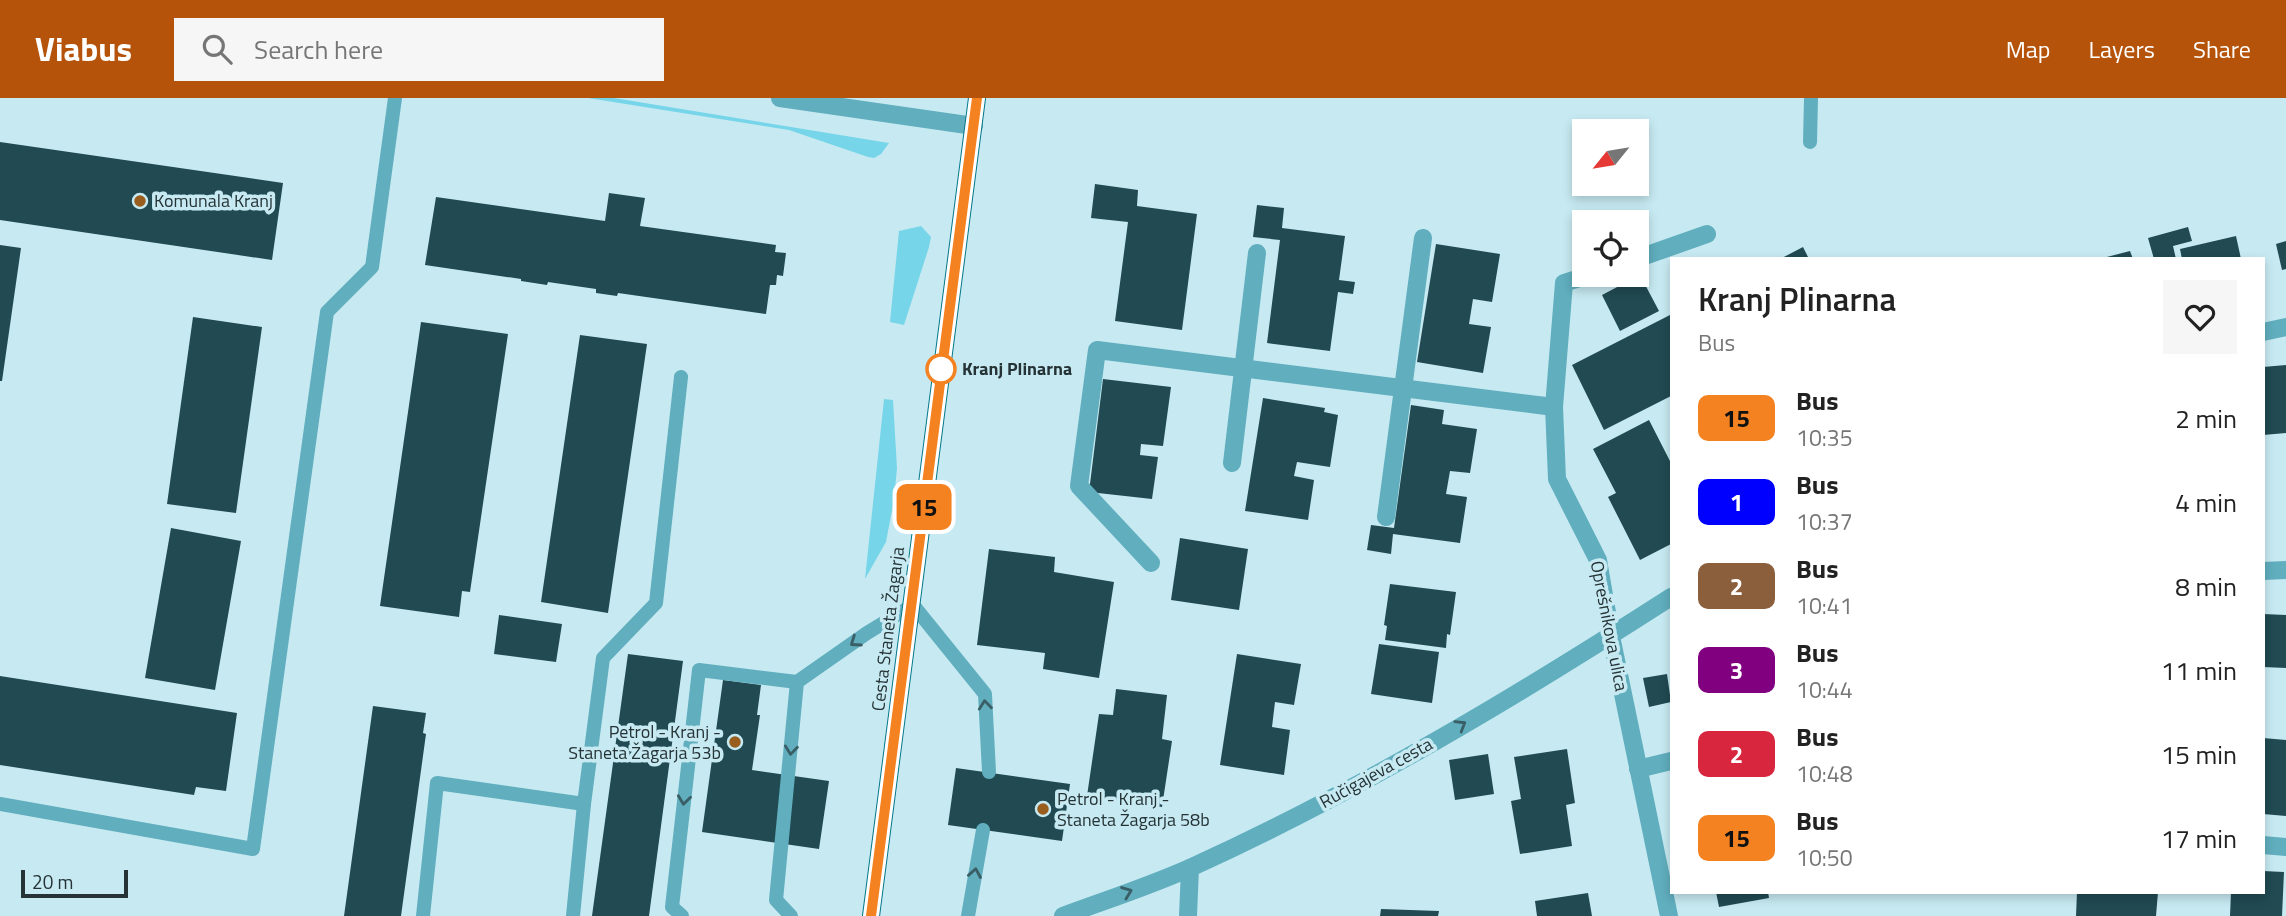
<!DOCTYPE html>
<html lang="en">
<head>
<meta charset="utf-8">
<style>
	:root { --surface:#fff; --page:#f6f6f6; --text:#222; --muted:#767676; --accent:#b45309 }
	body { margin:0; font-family:"Titillium Web",sans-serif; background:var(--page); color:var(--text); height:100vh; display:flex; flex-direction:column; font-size:26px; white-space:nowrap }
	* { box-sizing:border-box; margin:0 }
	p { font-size:23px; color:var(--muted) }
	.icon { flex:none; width:38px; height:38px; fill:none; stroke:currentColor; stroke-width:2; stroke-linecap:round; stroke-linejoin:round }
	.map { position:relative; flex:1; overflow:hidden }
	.side { position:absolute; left:1670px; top:159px; width:595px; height:637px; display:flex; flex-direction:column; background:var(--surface); border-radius:0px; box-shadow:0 4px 10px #0003 }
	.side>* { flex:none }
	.badge { padding:0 14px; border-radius:10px; font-size:24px; line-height:46px }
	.needle { width:46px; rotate:240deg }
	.buttons { position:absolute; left:1572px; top:21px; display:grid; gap:14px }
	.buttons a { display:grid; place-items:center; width:77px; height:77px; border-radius:0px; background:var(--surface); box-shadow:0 4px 10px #0003; font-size:35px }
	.scale { position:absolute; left:21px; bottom:18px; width:107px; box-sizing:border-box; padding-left:7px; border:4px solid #253336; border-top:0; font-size:19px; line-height:24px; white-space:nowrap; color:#253336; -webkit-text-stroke:5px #c7eaf2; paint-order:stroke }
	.map>.badge { position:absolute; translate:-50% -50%; box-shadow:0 0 0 4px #fff }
	.round { display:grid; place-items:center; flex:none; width:74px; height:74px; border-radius:0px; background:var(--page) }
	.head { display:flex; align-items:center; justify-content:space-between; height:119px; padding:0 28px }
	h1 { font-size:33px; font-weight:600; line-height:52px }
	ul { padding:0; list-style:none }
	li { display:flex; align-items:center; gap:21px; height:84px; padding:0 28px }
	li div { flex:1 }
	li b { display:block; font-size:26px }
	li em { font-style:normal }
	li .badge { min-width:77px; font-weight:700; text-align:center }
	header { display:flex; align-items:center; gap:42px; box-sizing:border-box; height:98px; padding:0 35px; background:var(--accent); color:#fff }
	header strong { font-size:33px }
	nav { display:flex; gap:38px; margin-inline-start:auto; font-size:24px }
	.search { width:490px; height:63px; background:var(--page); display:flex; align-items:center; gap:18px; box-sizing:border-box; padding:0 24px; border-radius:0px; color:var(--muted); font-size:26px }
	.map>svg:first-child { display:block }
</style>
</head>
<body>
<header>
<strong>Viabus</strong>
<div class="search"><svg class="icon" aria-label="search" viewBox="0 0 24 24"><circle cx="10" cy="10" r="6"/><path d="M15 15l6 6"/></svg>Search here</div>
<nav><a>Map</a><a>Layers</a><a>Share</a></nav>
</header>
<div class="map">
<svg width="2286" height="818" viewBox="0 0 2286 818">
	<rect width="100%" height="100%" fill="#c7eaf2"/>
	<g fill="#77d5e9">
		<polygon points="588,0 614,0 889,45 881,56 874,60 868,59 789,32"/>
		<polygon points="921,128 931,139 929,149 904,227 890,224 899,133"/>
		<polygon points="884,301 893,302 897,370 894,402 886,444 865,481"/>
	</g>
	<g fill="#214a52">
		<polygon points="0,44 283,85 272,162 0,122"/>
		<polygon points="1095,86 1138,92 1137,108 1197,116 1182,232 1115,223 1128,124 1091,120"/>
		<polygon points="609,95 645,100 640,128 776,147 775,154 786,155 783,178 777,177 776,187 770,187 766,216 618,195 617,198 596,195 596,191 548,184 547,187 521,183 521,181 425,167 436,99 605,123"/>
		<polygon points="1257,107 1284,110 1282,130 1345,138 1339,182 1355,184 1353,196 1338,194 1330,253 1267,245 1280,142 1253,139"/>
		<polygon points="2188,129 2192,143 2173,148 2176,161 2154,161 2148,140"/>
		<polygon points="2236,138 2241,161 2182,161 2180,151"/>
		<polygon points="2286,143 2286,171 2282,172 2276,146"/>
		<polygon points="1436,146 1500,156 1492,204 1473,201 1469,226 1491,229 1483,275 1417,264"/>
		<polygon points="0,147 21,150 2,283 0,283"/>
		<polygon points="1803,149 1809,161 1780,161"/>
		<polygon points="2130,153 2133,161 2103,161 2103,160"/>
		<polygon points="1640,177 1659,213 1620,233 1602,197"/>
		<polygon points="1670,217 1671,298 1604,332 1572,267"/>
		<polygon points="193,219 262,229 236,415 167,406"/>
		<polygon points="421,224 508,236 470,494 462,493 459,519 380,508"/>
		<polygon points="580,237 647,246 608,515 541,504"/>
		<polygon points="2286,267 2286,335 2263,337 2263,269"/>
		<polygon points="1103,281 1171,289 1163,348 1141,346 1140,357 1158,359 1152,401 1089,394"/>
		<polygon points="1263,300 1325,310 1324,314 1338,317 1330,369 1297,364 1294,378 1314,382 1308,422 1245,413"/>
		<polygon points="1411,307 1444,312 1442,326 1477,331 1470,375 1450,373 1446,396 1467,399 1460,445 1393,436 1391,456 1367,452 1371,427 1394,430"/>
		<polygon points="1649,322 1671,365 1671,446 1640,462 1608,399 1616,395 1593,351"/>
		<polygon points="171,430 241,443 215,592 145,580"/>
		<polygon points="1180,440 1248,451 1239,512 1171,502"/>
		<polygon points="989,451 1055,459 1054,474 1114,484 1099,580 1043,571 1045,555 977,547"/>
		<polygon points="1390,486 1456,494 1450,537 1447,536 1446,550 1385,542 1387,528 1384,527"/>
		<polygon points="2263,516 2286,517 2286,570 2263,569"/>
		<polygon points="499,517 562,526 556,564 494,556"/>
		<polygon points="1379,546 1439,554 1432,605 1371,596"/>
		<polygon points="628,556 683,563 649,818 592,818"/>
		<polygon points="1237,556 1301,566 1294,607 1275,604 1272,629 1290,632 1284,677 1220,667"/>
		<polygon points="1667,576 1671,604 1649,609 1643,580"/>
		<polygon points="0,578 237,615 226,693 196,689 194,697 0,667"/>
		<polygon points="723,582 761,587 757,617 760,617 752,672 829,683 819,751 702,734"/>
		<polygon points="1116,591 1167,597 1162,641 1172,643 1162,709 1087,698 1099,616 1113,617"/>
		<polygon points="373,608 426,615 423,635 426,636 401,818 344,818"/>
		<polygon points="2263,640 2286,642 2286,718 2263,716"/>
		<polygon points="1567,651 1575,705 1566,707 1572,748 1520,756 1511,703 1521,701 1514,659"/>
		<polygon points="1488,656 1494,696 1455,702 1449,662"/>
		<polygon points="956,670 1070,686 1062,743 948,727"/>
		<polygon points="2263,773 2284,774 2282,818 2230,818 2231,794 2263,794"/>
		<polygon points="1716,794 1768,794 1769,800 1719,809"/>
		<polygon points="2077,794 2158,794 2156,818 2076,818"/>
		<polygon points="1588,795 1592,818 1537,818 1535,803"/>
		<polygon points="1381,811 1439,813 1438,818 1380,818"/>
	</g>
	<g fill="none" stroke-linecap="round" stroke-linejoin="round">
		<g stroke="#60aebe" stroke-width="14">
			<polyline points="1810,44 1811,0"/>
			<polyline points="0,706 253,751 327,214 372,169 395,0"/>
			<polyline points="423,818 437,685 584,706"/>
			<polyline points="573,818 584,706 603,560 656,505 681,279"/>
			<polyline points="682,818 672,809 699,572 797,584 867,535 913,507 985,596 989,674"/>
			<polyline points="791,818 776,802 797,584"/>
			<polyline points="968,818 983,732"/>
		</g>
		<g stroke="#60aebe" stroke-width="18">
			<polyline points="780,0 974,28"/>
			<polyline points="1636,161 1707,136"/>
			<polyline points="1589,177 1564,185 1554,309 1557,381 1598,462 1611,538 1669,818"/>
			<polyline points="2263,234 2286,229"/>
			<polyline points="1232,365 1257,155"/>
			<polyline points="1386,419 1423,140"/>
			<polyline points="1151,465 1079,388 1097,252 1554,309"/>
			<polyline points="2263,473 2286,472"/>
			<polyline points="1638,671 1671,663"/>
			<polyline points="2263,747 2286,749"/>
			<path d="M1063,818C1106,802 1150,788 1192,769C1359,693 1517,598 1671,499"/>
			<polyline points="1188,818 1190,770"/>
		</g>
		<polyline stroke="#037789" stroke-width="18" points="871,818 977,0"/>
	</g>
	<defs><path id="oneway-chevron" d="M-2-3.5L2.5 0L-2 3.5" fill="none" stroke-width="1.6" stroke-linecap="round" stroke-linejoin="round" transform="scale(1.75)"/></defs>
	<g stroke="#3a5e66">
		<use href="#oneway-chevron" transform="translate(855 544) rotate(145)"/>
		<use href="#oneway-chevron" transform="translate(985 607) rotate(-96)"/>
		<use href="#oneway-chevron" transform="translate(1461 627) rotate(-31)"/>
		<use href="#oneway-chevron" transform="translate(791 652) rotate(96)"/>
		<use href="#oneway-chevron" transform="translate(684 702) rotate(97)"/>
		<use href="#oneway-chevron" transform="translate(975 775) rotate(-80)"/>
		<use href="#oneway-chevron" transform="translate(1127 794) rotate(-21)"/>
	</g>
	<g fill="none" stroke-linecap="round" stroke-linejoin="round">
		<g stroke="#fff" stroke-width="16">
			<polyline id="line" points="871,818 977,0"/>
		</g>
		<use href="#line" stroke="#f58220" stroke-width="10"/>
	</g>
	<g fill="#995e1e" stroke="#c7eaf2" stroke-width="2.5">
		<circle cx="140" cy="103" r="7"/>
		<circle cx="735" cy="644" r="7"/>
		<circle cx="1043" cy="711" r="7"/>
	</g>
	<circle fill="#fff" stroke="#f58220" stroke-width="3.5" cx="941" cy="271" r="14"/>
	<g text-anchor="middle" stroke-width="7" stroke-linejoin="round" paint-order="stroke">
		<g font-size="18" fill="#253336" stroke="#c7eaf2" text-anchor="start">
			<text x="154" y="109">Komunala Kranj</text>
			<text x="721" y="640" text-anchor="end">Petrol - Kranj -<tspan x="721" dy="21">Staneta Žagarja 53b</tspan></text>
			<text x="1057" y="707">Petrol - Kranj -<tspan x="1057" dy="21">Staneta Žagarja 58b</tspan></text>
		</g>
		<g font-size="18" font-weight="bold" fill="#253336" stroke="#c7eaf2" text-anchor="start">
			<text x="962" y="277">Kranj Plinarna</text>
		</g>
		<g font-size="18" fill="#253336" stroke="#c7eaf2">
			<text transform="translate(1609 528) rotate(79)" y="6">Oprešnikova ulica</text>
			<text transform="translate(888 531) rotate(-83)" y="6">Cesta Staneta Žagarja</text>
			<text transform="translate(1376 675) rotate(-29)" y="6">Ručigajeva cesta</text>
		</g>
	</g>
</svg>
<div class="buttons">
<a><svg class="needle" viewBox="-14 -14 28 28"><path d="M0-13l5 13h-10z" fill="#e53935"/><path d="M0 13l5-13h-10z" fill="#767676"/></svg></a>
<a><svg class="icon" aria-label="locate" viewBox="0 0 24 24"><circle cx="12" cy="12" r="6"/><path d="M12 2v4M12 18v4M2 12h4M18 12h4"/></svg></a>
</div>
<div class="scale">20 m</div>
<b class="badge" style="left:924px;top:409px;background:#f58220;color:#111">15</b>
<section class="side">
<div class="head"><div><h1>Kranj Plinarna</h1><p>Bus</p></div><a class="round"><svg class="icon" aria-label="heart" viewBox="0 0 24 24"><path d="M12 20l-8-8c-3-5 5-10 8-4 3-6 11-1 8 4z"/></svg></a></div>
<ul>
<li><span class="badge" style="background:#f58220;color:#111">15</span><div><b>Bus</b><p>10:35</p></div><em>2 min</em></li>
<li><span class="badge" style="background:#00f;color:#fff">1</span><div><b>Bus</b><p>10:37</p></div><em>4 min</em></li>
<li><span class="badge" style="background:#8b5e3c;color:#fff">2</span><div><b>Bus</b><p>10:41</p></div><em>8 min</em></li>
<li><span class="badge" style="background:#800080;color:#fff">3</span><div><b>Bus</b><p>10:44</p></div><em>11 min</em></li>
<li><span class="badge" style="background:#d7263d;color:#fff">2</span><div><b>Bus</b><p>10:48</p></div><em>15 min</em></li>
<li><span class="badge" style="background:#f58220;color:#111">15</span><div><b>Bus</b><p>10:50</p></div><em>17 min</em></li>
</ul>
</section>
</div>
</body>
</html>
